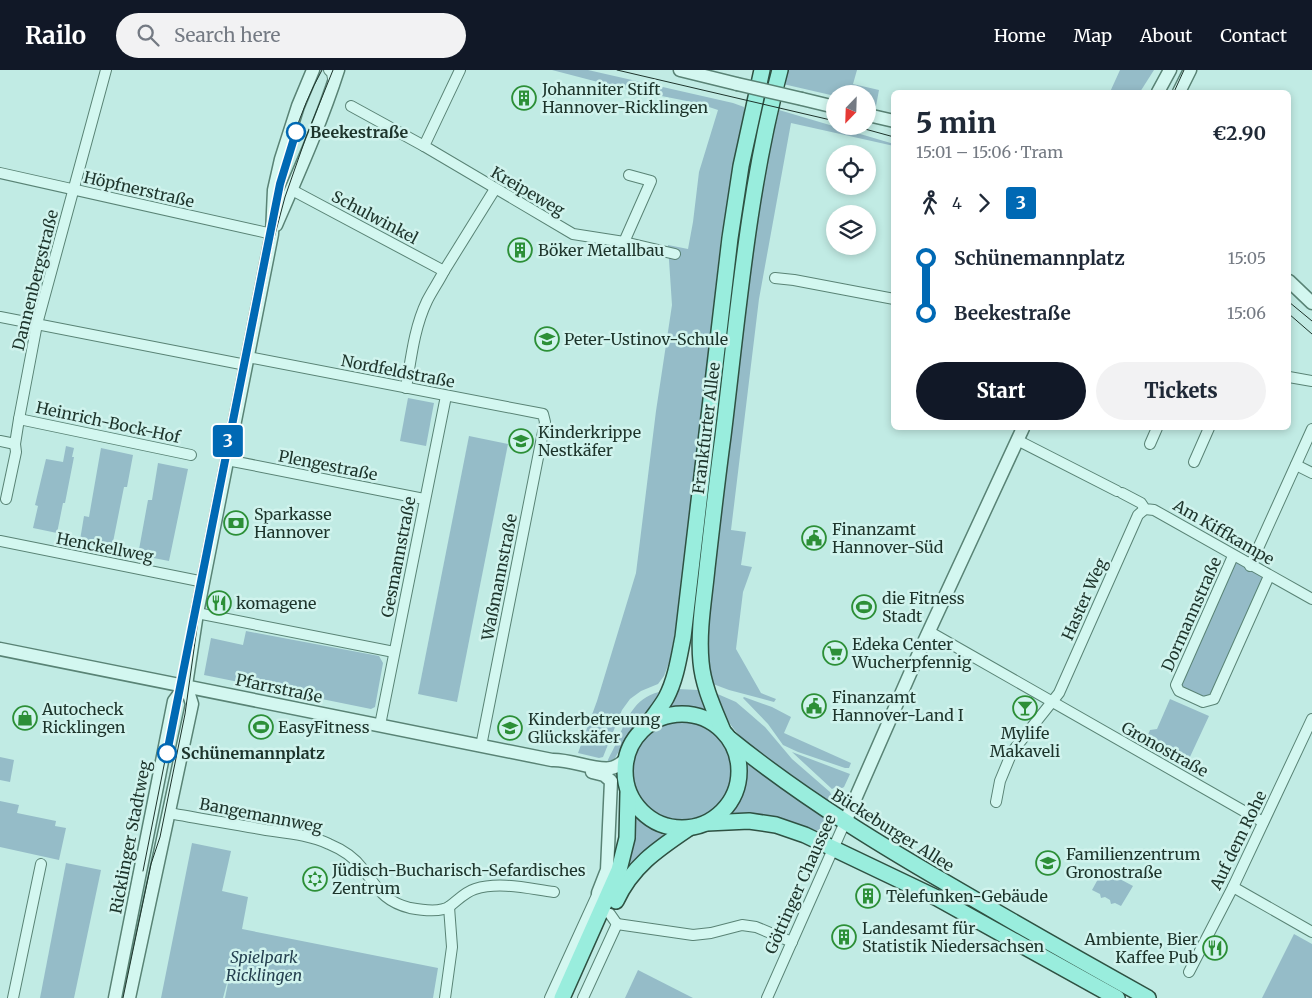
<!DOCTYPE html>
<html lang="en">
<head>
<meta charset="utf-8">
<style>
	:root { --surface:#fff; --page:#f2f2f3; --text:#1f2937; --muted:#747a83; --accent:#111827 }
	body { margin:0; font-family:Merriweather,serif; background:var(--page); color:var(--text); height:100vh; display:flex; flex-direction:column; font-size:19px; white-space:nowrap }
	* { box-sizing:border-box; margin:0 }
	p { font-size:16px; color:var(--muted) }
	.icon { flex:none; width:28px; height:28px; fill:none; stroke:currentColor; stroke-width:2; stroke-linecap:round; stroke-linejoin:round }
	.map { position:relative; flex:1; overflow:hidden }
	.side { position:absolute; left:891px; top:20px; width:400px; height:340px; display:flex; flex-direction:column; background:var(--surface); border-radius:8px; box-shadow:0 2px 8px #0003 }
	.side>* { flex:none }
	.badge { padding:0 10px; border-radius:4px; font-size:18px; line-height:32px }
	.needle { width:32px; rotate:203deg }
	.fabs { position:absolute; left:826px; top:15px; display:grid; gap:10px }
	.fabs a { display:grid; place-items:center; width:50px; height:50px; border-radius:50%; background:var(--surface); box-shadow:0 2px 8px #0003; font-size:25px }
	.map>.badge { position:absolute; translate:-50% -50%; box-shadow:0 0 0 2px #fff }
	.legs { display:flex; align-items:center; gap:8px; height:55px; padding:0 25px; font-size:16px }
	.legs p { margin-inline-start:auto }
	.summary { display:flex; align-items:center; justify-content:space-between; height:85px; padding:0 25px }
	h1 { font-size:28px; font-weight:800; line-height:38px }
	.cta { display:flex; gap:10px; margin-top:auto; padding:10px 25px }
	.cta a { flex:1; height:58px; border-radius:30px; background:var(--accent); color:#fff; font-size:20px; font-weight:800; line-height:58px; text-align:center }
	.cta a+a { background:var(--page); color:var(--text) }
	ul { padding:0 25px; list-style:none }
	li { display:flex; align-items:center; gap:18px; height:55px; font-size:19px }
	li i { display:grid; place-items:center; width:8px; height:100%; margin:0 6px; background:currentColor }
	li i::after { content:''; width:12px; height:12px; margin:-6px; border:4px solid; border-radius:50%; background:var(--surface) }
	li p { margin-inline-start:auto }
	li:first-child i { background:linear-gradient(#0000 50%,currentColor 0) }
	li:last-child i { background:linear-gradient(currentColor 50%,#0000 0) }
	header { display:flex; align-items:center; gap:30px; box-sizing:border-box; height:70px; padding:0 25px; background:var(--accent); color:#fff }
	header strong { font-size:24px }
	nav { display:flex; gap:28px; margin-inline-start:auto; font-size:18px }
	.search { width:350px; height:45px; background:var(--page); display:flex; align-items:center; gap:12px; box-sizing:border-box; padding:0 18px; border-radius:28px; color:var(--muted); font-size:19px }
	.map>svg:first-child { display:block }
</style>
</head>
<body>
<header>
<strong>Railo</strong>
<div class="search"><svg class="icon" aria-label="search" viewBox="0 0 24 24"><circle cx="10" cy="10" r="6"/><path d="M15 15l6 6"/></svg>Search here</div>
<nav><a>Home</a><a>Map</a><a>About</a><a>Contact</a></nav>
</header>
<div class="map">
<svg width="1312" height="928" viewBox="0 0 1312 928">
	<rect width="100%" height="100%" fill="#c1ebe4"/>
	<g fill="#95bcc8">
		<polygon points="552,0 588,0 733,33 744,37 744,46 721,168 694,413 679,538 670,590 664,606 658,614 641,621 630,629 622,640 603,687 599,688 578,683 597,631 636,503 656,341 672,235 668,175 688,179 693,152 699,102 718,40 697,33 621,18"/>
		<polygon points="788,0 857,0 853,14 879,20 876,36 868,34 868,24 835,24 835,26 783,14"/>
		<polygon points="1120,0 1154,0 1140,22 1110,22"/>
		<polygon points="779,40 894,74 894,76 791,53 759,229 731,460 746,462 741,495 752,497 743,522 736,579 761,623 776,629 774,632 729,620 713,614 707,595 705,568 747,220 765,101"/>
		<polygon points="408,328 434,333 426,376 400,371"/>
		<polygon points="469,366 508,374 457,632 418,624"/>
		<polygon points="66,376 74,378 72,387 74,387 65,433 63,433 57,463 33,458 38,436 35,435 46,389 63,392"/>
		<polygon points="101,378 133,385 127,417 124,417 111,482 79,476 84,446 89,447"/>
		<polygon points="158,393 188,399 169,491 138,485 148,430 152,430"/>
		<polygon points="1233,486 1269,506 1214,629 1203,632 1179,621"/>
		<polygon points="246,561 379,586 383,593 375,637 371,639 204,605 211,568 243,575"/>
		<polygon points="677,619 699,620 708,638 706,641 687,636 669,637 667,636"/>
		<path d="M659,622L654,633L629,663L615,688L607,693C609,686 614,679 617,671C626,650 634,628 659,622Z"/>
		<path d="M713,622L736,632L750,644L765,657L792,689L830,722L834,732L824,730C797,710 761,689 739,665C727,652 720,637 713,622Z"/>
		<polygon points="744,627 772,637 791,647 784,663 851,693 849,698 845,698 798,682 783,675 768,654 743,628"/>
		<polygon points="1170,629 1209,646 1189,689 1146,670 1150,660 1157,659"/>
		<circle cx="683" cy="701" r="50"/>
		<polygon points="792,682 850,704 844,717 838,720 836,717 832,719"/>
		<polygon points="0,687 14,690 10,712 0,710"/>
		<path d="M746,691L766,707L826,747L833,755L829,764L786,751L755,744L733,747L731,743C744,728 747,711 746,691Z"/>
		<polygon points="0,731 19,735 17,743 56,751 55,756 66,758 59,790 0,777"/>
		<polygon points="634,744 657,762 666,766 630,793"/>
		<polygon points="192,773 231,781 222,821 248,827 242,859 438,898 433,928 225,928 231,898 223,928 161,928"/>
		<polygon points="66,793 101,800 74,928 40,928"/>
		<polygon points="1103,800 1133,816 1121,836 1115,833 1111,834 1110,830 1105,827 1101,828 1100,824 1092,820"/>
		<polygon points="1294,864 1312,874 1312,928 1262,928"/>
		<polygon points="638,900 693,928 625,928"/>
	</g>
	<g fill="none" stroke-linecap="round" stroke-linejoin="round">
		<g stroke="#598375" stroke-width="12">
			<g id="minor">
				<polyline points="329,0 332,3 334,14"/>
				<polyline points="460,0 424,76 573,164 624,172 675,184"/>
				<polyline points="351,36 424,76"/>
				<polyline points="0,103 272,164"/>
				<path d="M292,120L444,201C439,211 432,221 427,231C414,258 411,289 406,318"/>
				<polyline points="624,172 651,111 629,105"/>
				<polyline points="444,201 495,119"/>
				<polyline points="775,208 794,210 894,229"/>
				<polyline points="0,247 246,295"/>
				<polyline points="248,287 543,344 545,352 481,676"/>
				<polyline points="1289,307 1312,311"/>
				<polyline points="19,349 191,385"/>
				<polyline points="1017,370 1117,421"/>
				<polyline points="0,371 15,374"/>
				<polyline points="1150,374 1157,358"/>
				<polyline points="227,390 424,429"/>
				<polyline points="1194,392 1209,358"/>
				<polyline points="1296,395 1312,403"/>
				<polyline points="1122,423 1141,433 1145,439 1154,440 1312,529"/>
				<polyline points="6,429 16,382 15,374 19,349 37,254 106,0"/>
				<polyline points="0,471 204,512"/>
				<polyline points="1233,486 1176,615 1179,621 1203,632 1214,629 1269,506"/>
				<polyline points="1250,496 1312,359"/>
				<polyline points="197,543 394,582"/>
				<polyline points="930,562 1263,752"/>
				<polyline points="380,655 446,326"/>
				<polyline points="996,732 1000,711 1012,682 1059,623 1138,445 1145,439"/>
				<path d="M169,743C201,749 234,754 266,760C287,763 310,765 329,774C341,779 354,787 362,798C378,818 383,831 410,838C421,840 441,843 450,836C458,830 465,822 475,819C500,811 530,819 554,822"/>
				<polyline points="1233,817 1312,862"/>
				<polyline points="610,844 617,854"/>
				<polyline points="617,854 693,865 711,863 742,855 756,857 792,872"/>
				<polyline points="1189,902 1233,817 1312,649"/>
				<polyline points="13,928 41,794"/>
				<polyline points="445,928 452,877 449,837"/>
				<polyline points="550,928 598,823"/>
				<polyline points="583,928 617,854"/>
				<polyline points="767,928 845,752"/>
			</g>
		</g>
		<g stroke="#598375" stroke-width="15">
			<g id="tertiary">
				<polyline points="680,0 737,14"/>
				<polyline points="1158,22 1170,0"/>
				<polyline points="1179,22 1190,0"/>
				<polyline points="802,29 835,37"/>
				<polyline points="868,45 894,51"/>
				<path d="M276,155C298,104 321,53 338,0"/>
				<polyline points="1289,211 1312,233"/>
				<path d="M0,579L552,690C570,689 595,701 611,698C617,697 621,693 625,690"/>
				<polyline points="592,702 604,705 611,711 607,800 598,823 605,833"/>
				<polyline points="845,752 923,574 1023,358"/>
				<polyline points="115,928 174,631 186,615"/>
				<polyline points="129,928 192,634 186,615 197,543 272,164 274,120 281,89 298,36 313,0"/>
			</g>
		</g>
		<g stroke="#2e5142" stroke-width="18">
			<g id="primary">
				<circle cx="682" cy="701" r="57"/>
				<path d="M648,654C654,645 661,637 666,628C676,609 679,587 683,567L730,168L741,96L762,0"/>
				<path d="M723,661C714,639 703,616 701,592C698,561 704,529 707,498C712,454 717,410 723,366C738,244 748,119 780,0"/>
				<path d="M730,669C804,729 885,778 967,825C1027,860 1087,894 1148,928"/>
				<polyline points="707,753 749,751 776,755 805,765 937,828 1117,928"/>
				<path d="M616,831C632,796 658,779 689,758"/>
				<polyline points="562,928 619,800 627,768 628,723"/>
			</g>
		</g>
		<use href="#minor" stroke="#d3f7f0" stroke-width="10"/>
		<use href="#tertiary" stroke="#d3f7f0" stroke-width="12"/>
		<use href="#primary" stroke="#99eddd" stroke-width="15"/>
		<g stroke="#1d342b" stroke-width="1">
			<polyline points="617,0 835,51"/>
			<polyline points="1174,22 1184,0"/>
			<polyline points="854,56 894,67"/>
			<path d="M275,139C284,93 299,41 322,0"/>
			<polyline points="1289,232 1312,251"/>
			<polyline points="1289,244 1312,264"/>
			<polyline points="143,801 186,585"/>
			<polyline points="123,928 151,794 160,767 185,644 199,543 273,172 285,127 306,67 333,0"/>
		</g>
		<g stroke="#598375" stroke-width="15" stroke-linecap="butt">
			<polyline id="tertiary-bridge" points="737,14 802,29"/>
		</g>
		<use href="#tertiary-bridge" stroke="#d3f7f0" stroke-width="12"/>
	</g>
	<g fill="none" stroke-linecap="round" stroke-linejoin="round">
		<g stroke="#fff" stroke-width="11">
			<polyline id="line-1" points="167,683 270,164 280,114 296,62"/>
		</g>
		<use href="#line-1" stroke="#0069b4" stroke-width="8"/>
	</g>
	<defs>
		<g id="building-ring" transform="scale(1.25)"><circle r="9.5" fill="#d0f3ed" stroke="#2c8f37" stroke-width="1.5"/><path d="M-4-6H4V6H1V3H-1V6H-4ZM-2.5-4.3h1.7v1.8h-1.7ZM.8-4.3h1.7v1.8H.8ZM-2.5-1h1.7V.8h-1.7ZM.8-1h1.7V.8H.8Z" fill="#2c8f37"/></g>
		<g id="school-ring" transform="scale(1.25)"><circle r="9.5" fill="#d0f3ed" stroke="#2c8f37" stroke-width="1.5"/><path d="M0-5L7-2L0 1L-7-2ZM-4 1L0 2.5L4 1V4Q0 6-4 4Z" fill="#2c8f37"/></g>
		<g id="bank-ring" transform="scale(1.25)"><circle r="9.5" fill="#d0f3ed" stroke="#2c8f37" stroke-width="1.5"/><path d="M-6-4H6V4H-6ZM0-2.3a2.3 2.3 0 1 0 0 4.6a2.3 2.3 0 1 0 0-4.6Z" fill="#2c8f37"/></g>
		<g id="civic-ring" transform="scale(1.25)"><circle r="9.5" fill="#d0f3ed" stroke="#2c8f37" stroke-width="1.5"/><path d="M-.6-6.5H3V-4.5H.6V-3L4-1V1h2V6H-6V1h2V-1L-.6-3ZM-1.2 2.5V6h2.4V2.5Z" fill="#2c8f37"/></g>
		<g id="restaurant-ring" transform="scale(1.25)"><circle r="9.5" fill="#d0f3ed" stroke="#2c8f37" stroke-width="1.5"/><path d="M-5-6h1v4h1v-4h1v4h1v-4h1v5L-1.5 .5V6h-2V.5L-5-1ZM5-6V6H3V1.5H1.5Q1.5-4 5-6Z" fill="#2c8f37"/></g>
		<g id="stadium-ring" transform="scale(1.25)"><circle r="9.5" fill="#d0f3ed" stroke="#2c8f37" stroke-width="1.5"/><path d="M0-5a6.5 5 0 1 0 0 10a6.5 5 0 1 0 0-10ZM-3.5-1.8h7v3.6h-7Z" fill="#2c8f37"/></g>
		<g id="supermarket-ring" transform="scale(1.25)"><circle r="9.5" fill="#d0f3ed" stroke="#2c8f37" stroke-width="1.5"/><path d="M-6-5.5h2.5l.6 2H6L4.5 2H-2.5L-4.4-4H-6ZM-1.5 3.2a1.3 1.3 0 1 0 .1 0ZM3 3.2a1.3 1.3 0 1 0 .1 0Z" fill="#2c8f37"/></g>
		<g id="bar-ring" transform="scale(1.25)"><circle r="9.5" fill="#d0f3ed" stroke="#2c8f37" stroke-width="1.5"/><path d="M-6-5H6L.8 .8V4.5H3.5V6h-7V4.5H-.8V.8Z" fill="#2c8f37"/></g>
		<g id="shop-ring" transform="scale(1.25)"><circle r="9.5" fill="#d0f3ed" stroke="#2c8f37" stroke-width="1.5"/><path d="M-5-2.5h2.3a2.7 3.5 0 0 1 5.4 0H5L5.5 6h-11ZM-1.5-2.5h3a1.5 2.3 0 0 0-3 0Z" fill="#2c8f37"/></g>
		<g id="synagogue-ring" transform="scale(1.25)"><circle r="9.5" fill="#d0f3ed" stroke="#2c8f37" stroke-width="1.5"/><path d="M0-6.5L5.6 3.2H-5.6ZM0 6.5L5.6-3.2H-5.6Z" fill="#2c8f37"/></g>
	</defs>
	<g fill-rule="evenodd">
		<use href="#building-ring" x="524" y="28"/>
		<use href="#building-ring" x="520" y="180"/>
		<use href="#school-ring" x="547" y="269"/>
		<use href="#school-ring" x="521" y="371"/>
		<use href="#bank-ring" x="236" y="453"/>
		<use href="#civic-ring" x="814" y="468"/>
		<use href="#restaurant-ring" x="219" y="533"/>
		<use href="#stadium-ring" x="864" y="537"/>
		<use href="#supermarket-ring" x="835" y="583"/>
		<use href="#civic-ring" x="814" y="636"/>
		<use href="#bar-ring" x="1025" y="638"/>
		<use href="#shop-ring" x="25" y="648"/>
		<use href="#stadium-ring" x="261" y="657"/>
		<use href="#school-ring" x="510" y="658"/>
		<use href="#school-ring" x="1048" y="793"/>
		<use href="#synagogue-ring" x="315" y="809"/>
		<use href="#building-ring" x="868" y="826"/>
		<use href="#building-ring" x="844" y="867"/>
		<use href="#restaurant-ring" x="1215" y="878"/>
	</g>
	<g fill="#fff" stroke="#0069b4" stroke-width="2.5">
		<circle cx="296" cy="62" r="9"/>
		<circle cx="167" cy="683" r="9"/>
	</g>
	<g text-anchor="middle" stroke-width="5" stroke-linejoin="round" paint-order="stroke">
		<g font-size="16" fill="#1d342b" stroke="#d0f3ed" text-anchor="start">
			<text x="542" y="25">Johanniter Stift<tspan x="542" dy="18">Hannover-Ricklingen</tspan></text>
			<text x="538" y="186">Böker Metallbau</text>
			<text x="564" y="275">Peter-Ustinov-Schule</text>
			<text x="538" y="368">Kinderkrippe<tspan x="538" dy="18">Nestkäfer</tspan></text>
			<text x="254" y="450">Sparkasse<tspan x="254" dy="18">Hannover</tspan></text>
			<text x="832" y="465">Finanzamt<tspan x="832" dy="18">Hannover-Süd</tspan></text>
			<text x="882" y="534">die Fitness<tspan x="882" dy="18">Stadt</tspan></text>
			<text x="236" y="539">komagene</text>
			<text x="852" y="580">Edeka Center<tspan x="852" dy="18">Wucherpfennig</tspan></text>
			<text x="832" y="633">Finanzamt<tspan x="832" dy="18">Hannover-Land I</tspan></text>
			<text x="42" y="645">Autocheck<tspan x="42" dy="18">Ricklingen</tspan></text>
			<text x="528" y="655">Kinderbetreuung<tspan x="528" dy="18">Glückskäfer</tspan></text>
			<text x="278" y="663">EasyFitness</text>
			<text x="1025" y="669" text-anchor="middle">Mylife<tspan x="1025" dy="18">Makaveli</tspan></text>
			<text x="1066" y="790">Familienzentrum<tspan x="1066" dy="18">Gronostraße</tspan></text>
			<text x="332" y="806">Jüdisch-Bucharisch-Sefardisches<tspan x="332" dy="18">Zentrum</tspan></text>
			<text x="886" y="832">Telefunken-Gebäude</text>
			<text x="862" y="864">Landesamt für<tspan x="862" dy="18">Statistik Niedersachsen</tspan></text>
			<text x="1198" y="875" text-anchor="end">Ambiente, Bier<tspan x="1198" dy="18">Kaffee Pub</tspan></text>
		</g>
		<g font-size="16" font-weight="bold" fill="#1d342b" stroke="#d0f3ed" text-anchor="start">
			<text x="310" y="68">Beekestraße</text>
			<text x="181" y="689">Schünemannplatz</text>
		</g>
		<g font-size="16" fill="#1d342b" stroke="#d0f3ed">
			<text transform="translate(139 119) rotate(13)" y="6">Höpfnerstraße</text>
			<text transform="translate(528 121) rotate(30)" y="6">Kreipeweg</text>
			<text transform="translate(375 147) rotate(28)" y="6">Schulwinkel</text>
			<text transform="translate(35 210) rotate(-76)" y="6">Dannenbergstraße</text>
			<text transform="translate(398 301) rotate(11)" y="6">Nordfeldstraße</text>
			<text transform="translate(108 352) rotate(12)" y="6">Heinrich-Bock-Hof</text>
			<text transform="translate(706 358) rotate(-83)" y="6">Frankfurter Allee</text>
			<text transform="translate(328 395) rotate(11)" y="6">Plengestraße</text>
			<text transform="translate(1224 462) rotate(30)" y="6">Am Kiffkampe</text>
			<text transform="translate(105 477) rotate(11)" y="6">Henckellweg</text>
			<text transform="translate(398 487) rotate(-79)" y="6">Gesmannstraße</text>
			<text transform="translate(499 507) rotate(-79)" y="6">Waßmannstraße</text>
			<text transform="translate(1084 529) rotate(-66)" y="6">Haster Weg</text>
			<text transform="translate(1191 544) rotate(-66)" y="6">Dormannstraße</text>
			<text transform="translate(279 618) rotate(12)" y="6">Pfarrstraße</text>
			<text transform="translate(1165 679) rotate(29)" y="6">Gronostraße</text>
			<text transform="translate(261 745) rotate(11)" y="6">Bangemannweg</text>
			<text transform="translate(893 760) rotate(32)" y="6">Bückeburger Allee</text>
			<text transform="translate(130 767) rotate(-79)" y="6">Ricklinger Stadtweg</text>
			<text transform="translate(1238 770) rotate(-64)" y="6">Auf dem Rohe</text>
			<text transform="translate(800 814) rotate(-66)" y="6">Göttinger Chaussee</text>
		</g>
		<g font-size="16" font-style="italic" fill="#243f4f" stroke="#d0f3ed">
			<text x="264" y="893">Spielpark<tspan x="264" dy="18">Ricklingen</tspan></text>
		</g>
	</g>
</svg>
<div class="fabs">
<a><svg class="needle" viewBox="-14 -14 28 28"><path d="M0-13l5 13h-10z" fill="#e53935"/><path d="M0 13l5-13h-10z" fill="#747a83"/></svg></a>
<a><svg class="icon" aria-label="locate" viewBox="0 0 24 24"><circle cx="12" cy="12" r="6"/><path d="M12 2v4M12 18v4M2 12h4M18 12h4"/></svg></a>
<a><svg class="icon" aria-label="layers" viewBox="0 0 24 24"><path d="M12 4l9 5-9 5-9-5zM3 14l9 5 9-5"/></svg></a>
</div>
<b class="badge" style="left:228px;top:371px;background:#0069b4;color:#fff">3</b>
<section class="side">
<div class="summary"><div><h1>5 min</h1><p>15:01 – 15:06 · Tram</p></div><b>€2.90</b></div>
<div class="legs"><svg class="icon" aria-label="walk" viewBox="0 0 24 24"><circle cx="13" cy="4" r="2"/><path d="M13 8l-2 6 4 7M11 14l-3 7M7 12l3-4h3l4 4"/></svg>4<svg class="icon" aria-label="forward" viewBox="0 0 24 24"><path d="M9 5l7 7-7 7"/></svg><b class="badge" style="background:#0069b4;color:#fff">3</b></div>
<ul>
<li><i style="color:#0069b4"></i><b>Schünemannplatz</b><p>15:05</p></li>
<li><i style="color:#0069b4"></i><b>Beekestraße</b><p>15:06</p></li>
</ul>
<div class="cta"><a>Start</a><a>Tickets</a></div>
</section>
</div>
</body>
</html>
